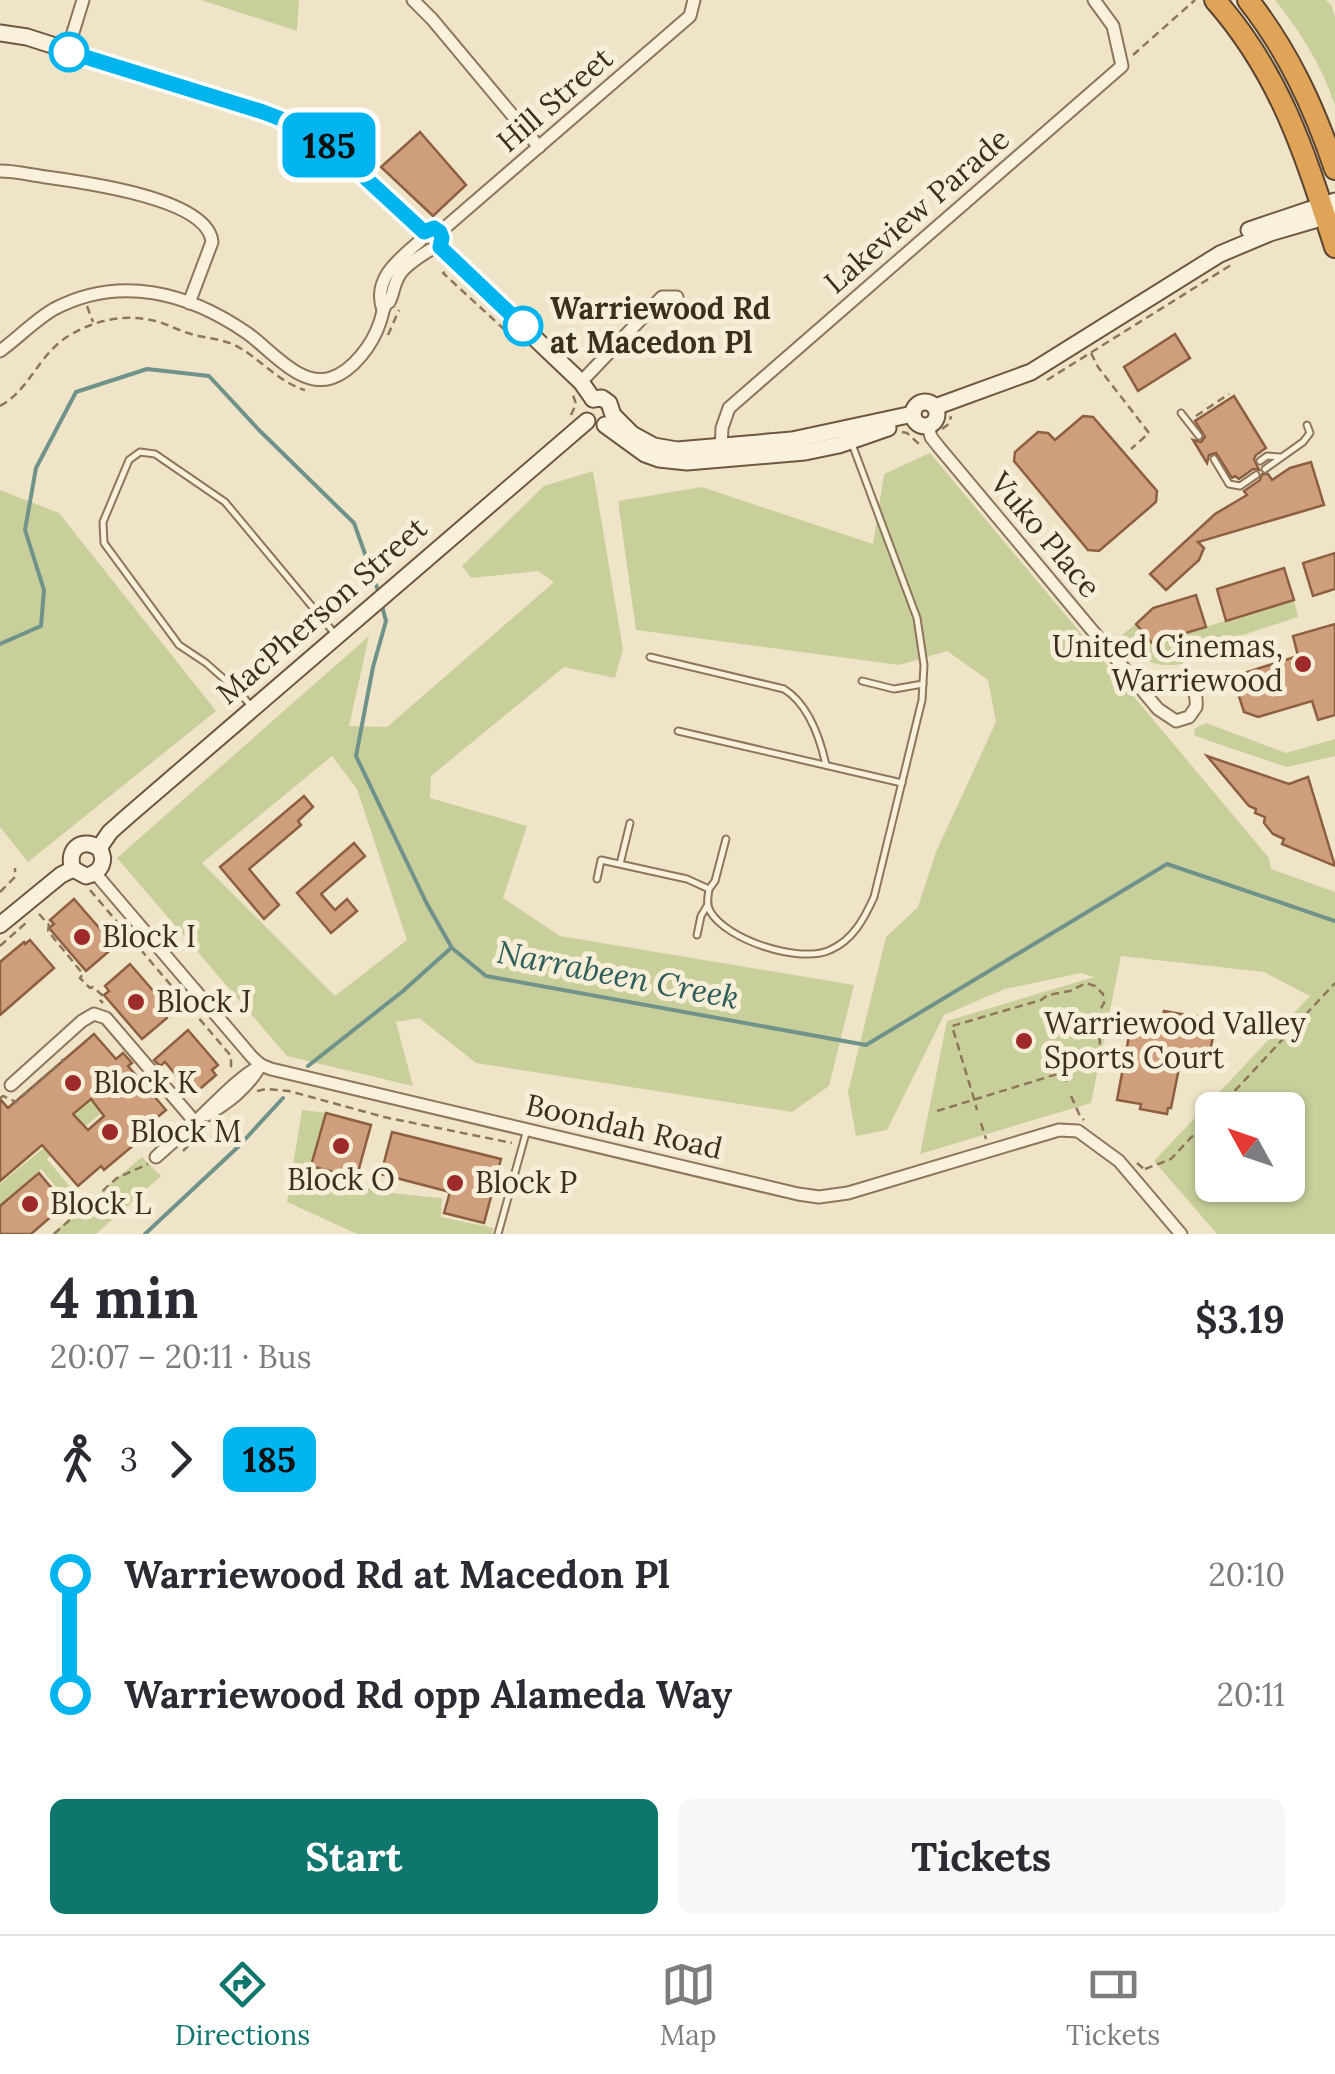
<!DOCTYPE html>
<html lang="en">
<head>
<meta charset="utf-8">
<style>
	:root { --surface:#fff; --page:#f7f7f7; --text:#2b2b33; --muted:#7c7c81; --line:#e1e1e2; --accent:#0f766e }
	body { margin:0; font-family:Lora,serif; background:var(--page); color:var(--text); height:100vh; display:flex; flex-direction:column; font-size:38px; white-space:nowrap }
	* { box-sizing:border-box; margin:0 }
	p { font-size:32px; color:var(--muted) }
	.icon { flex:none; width:55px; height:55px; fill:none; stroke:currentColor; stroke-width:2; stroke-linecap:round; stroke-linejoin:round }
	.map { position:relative; height:1234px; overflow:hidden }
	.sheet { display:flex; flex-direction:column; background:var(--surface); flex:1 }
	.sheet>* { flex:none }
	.badge { padding:0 20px; border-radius:15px; font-size:35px; line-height:65px }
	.needle { width:65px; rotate:310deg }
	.controls { position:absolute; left:1195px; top:1092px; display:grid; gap:20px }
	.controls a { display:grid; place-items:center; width:110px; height:110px; border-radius:15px; background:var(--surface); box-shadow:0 2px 8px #0004; font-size:50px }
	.map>.badge { position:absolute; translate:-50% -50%; box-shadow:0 0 0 5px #fff }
	.legs { display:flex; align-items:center; gap:15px; height:110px; padding:0 50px; font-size:32px }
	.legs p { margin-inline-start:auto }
	.head { display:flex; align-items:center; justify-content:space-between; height:170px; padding:0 50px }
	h1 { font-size:55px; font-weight:800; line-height:75px }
	.cta { display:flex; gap:20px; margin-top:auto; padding:20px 50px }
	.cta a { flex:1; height:115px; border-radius:15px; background:var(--accent); color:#fff; font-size:40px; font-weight:800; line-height:115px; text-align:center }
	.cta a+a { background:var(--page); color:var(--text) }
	ul { padding:0 50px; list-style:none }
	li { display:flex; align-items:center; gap:35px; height:120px; font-size:38px }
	li i { display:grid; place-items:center; width:15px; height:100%; margin:0 12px; background:currentColor }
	li i::after { content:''; width:25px; height:25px; margin:-12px; border:8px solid; border-radius:50%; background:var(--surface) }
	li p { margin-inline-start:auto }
	li:first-child i { background:linear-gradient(#0000 50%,currentColor 0) }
	li:last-child i { background:linear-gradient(currentColor 50%,#0000 0) }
	.menu { display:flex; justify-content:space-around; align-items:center; height:140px; border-top:2px solid var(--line); background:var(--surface); font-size:28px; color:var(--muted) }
	.menu a { display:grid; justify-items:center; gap:5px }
	.menu .on { color:var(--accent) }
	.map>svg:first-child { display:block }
</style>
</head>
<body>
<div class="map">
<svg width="1335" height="1234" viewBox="0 0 1335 1234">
	<rect width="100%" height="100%" fill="#f0e4c8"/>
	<g fill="#c9cf9b" fill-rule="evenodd">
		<polygon points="201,0 299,0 297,31"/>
		<path d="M1275,0H1326L1332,6L1335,18V106C1323,67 1300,31 1275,0Z"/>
		<path d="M930,453L1269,858L1271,869L1335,892V1234H1217L1154,1161L1310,996L1264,972L1121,956L1091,1103L920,1154L947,1021L1094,977L1081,973L1005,989L944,1015L887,1130L856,1136L848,1092L886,937L918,907L936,852L996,722L988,680L947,651L899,665L636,630L618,501L702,487L873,544L884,474ZM1212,1110H1288V1185H1212Z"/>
		<path d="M593,471L623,649L615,678L564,667L431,776L430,798L527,826L503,898L560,936L854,985L829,1086L792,1112L476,1063L419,1018L396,1022L413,1086L287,1056L117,858L369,636L349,726L387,727L554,582L538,571L471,578L462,566L544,486ZM332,756L357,789L407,940L335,996L202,863Z"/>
		<polygon points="0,490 59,513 216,711 28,862 0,827"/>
		<path d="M1294,600L1298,617L1194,651L1182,664C1152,668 1138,660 1119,637L1136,624L1152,643Z"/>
		<polygon points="1206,723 1286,753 1335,739 1335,756 1287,767 1195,736 1194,729"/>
		<polygon points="123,1071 135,1084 47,1159 85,1205 142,1157 161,1176 96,1234 51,1234 77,1212 41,1169 0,1205 0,1184 46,1146 13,1106"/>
		<path d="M302,1110L326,1113L312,1166C357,1190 392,1194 442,1198L441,1217L494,1228L492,1234H357L287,1202Z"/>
	</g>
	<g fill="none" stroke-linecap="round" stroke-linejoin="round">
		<g stroke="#6f938a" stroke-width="4">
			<polyline points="381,602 386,621 373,667 356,756 427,904 452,948 486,976 866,1045 1167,864 1335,921"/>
			<polyline points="0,644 41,626 44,590 25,530 36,468 76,392 147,369 209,376 259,430 354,523 379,593"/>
			<polyline points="308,1066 403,991 451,948"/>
			<polyline points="145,1234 238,1147 283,1098"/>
		</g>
	</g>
	<g fill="#cf9f7d" stroke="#8d5f41" stroke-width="2.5" fill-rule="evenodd">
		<polygon points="420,132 466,185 433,216 381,167"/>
		<polygon points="1175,334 1190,358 1138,391 1124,367"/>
		<polygon points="1234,396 1266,448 1256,455 1254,459 1259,470 1253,469 1239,479 1235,476 1232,478 1216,453 1209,455 1207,463 1193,440 1201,442 1205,437 1195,421"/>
		<polygon points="1083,416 1093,417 1157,491 1156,502 1099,551 1088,550 1014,461 1015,452 1038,432 1048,433 1055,440"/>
		<polygon points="1311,462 1324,505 1198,542 1204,548 1199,560 1166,590 1150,574 1215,514 1247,495 1244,491 1260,480 1262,474 1268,474 1272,480 1290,468"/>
		<polygon points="1335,553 1335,589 1313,596 1303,563"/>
		<polygon points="1284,568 1294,600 1226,621 1217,589"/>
		<polygon points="1196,595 1206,627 1152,643 1136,624 1153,608"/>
		<polygon points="1335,624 1335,715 1318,720 1312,701 1258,717 1244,712 1235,684 1244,673 1298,656 1293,636"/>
		<polygon points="1207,756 1289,784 1308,777 1335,866 1282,844 1284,839 1273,834 1264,823 1265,817 1255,813 1256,809 1249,806"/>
		<polygon points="304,796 313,807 298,821 301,825 249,869 279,905 264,919 220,867"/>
		<polygon points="354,843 365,856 321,894 335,910 347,899 357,911 331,933 297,893"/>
		<polygon points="74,899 115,946 86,971 49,928 54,924 50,920"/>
		<polygon points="30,940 54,968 0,1015 0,962 24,942 25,944"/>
		<polygon points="130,964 168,1008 163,1012 167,1018 142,1039 104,995 109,991 105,986"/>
		<polygon points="1164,1011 1216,1020 1209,1058 1182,1053 1171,1108 1168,1108 1167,1114 1140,1109 1141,1104 1117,1100 1132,1020 1138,1015 1162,1020"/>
		<polygon points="188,1030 218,1065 212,1070 216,1075 193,1095 165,1062 160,1066 154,1060"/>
		<path d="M94,1034L116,1059L123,1053L132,1063L128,1066L166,1110L138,1133L142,1138L104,1170L101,1166L78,1186L42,1145L0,1181V1099L8,1108ZM91,1099L104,1116L88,1130L73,1114Z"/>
		<polygon points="326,1113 371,1125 355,1183 332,1177 333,1172 311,1166"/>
		<polygon points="392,1132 501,1159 484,1223 444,1213 450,1192 381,1174"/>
		<polygon points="39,1173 60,1198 56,1202 61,1208 31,1234 0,1234 0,1206"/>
	</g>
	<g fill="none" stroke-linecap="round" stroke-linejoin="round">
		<g stroke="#8d765c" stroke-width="9">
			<g id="lane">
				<polyline points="1181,413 1199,436"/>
				<polyline points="1214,459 1229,484 1240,486 1256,475"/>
				<polyline points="1260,461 1267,456 1280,457"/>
				<polyline points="1265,469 1303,442 1310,433 1307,425"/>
				<path d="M650,657L784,689C808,704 820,738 826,765"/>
				<polyline points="862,681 894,689 923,684"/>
				<polyline points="250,705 240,693 206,663 179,645 104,543 103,522 129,460 140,452 155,454 225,502 335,634"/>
				<polyline points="678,731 902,783"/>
				<polyline points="620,864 630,823"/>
				<path d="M597,879L601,860L687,879L709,889C708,897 706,904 710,911C726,940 800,964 830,950C853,940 864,919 874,897L922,700L924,665L917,618L852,444"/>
				<polyline points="709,889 715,881 726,839"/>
				<polyline points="697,935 701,916 707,906"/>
				<polyline points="498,1234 526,1133"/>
			</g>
		</g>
		<g stroke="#8d765c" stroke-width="15">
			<g id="street">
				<polyline points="413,0 432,19 539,147"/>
				<polyline points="67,52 83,0"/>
				<path d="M0,171C16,171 30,175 46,177C82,182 208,198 212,242L189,303"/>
				<polyline points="440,232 690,16 694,0"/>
				<path d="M383,310C372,279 399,259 420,241"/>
				<path d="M0,351C18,338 35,320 54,309C120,274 189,293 247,333C270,349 300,388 331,378C353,371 373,344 380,322C382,317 382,313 384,308C391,295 387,309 392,295C394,287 396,280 400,274C407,264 419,257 430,250"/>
				<polyline points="581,382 662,297 677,297"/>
				<path d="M928,426L931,437L938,446L1158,709L1176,721L1189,717L1196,707C1199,672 1168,683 1146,679C1143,678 1132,674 1129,673"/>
				<polyline points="721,450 722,428 729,408 1122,66 1113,26 1094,0"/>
				<polyline points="95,873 252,1057 261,1065 271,1069 798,1194 819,1197 848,1193 1059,1130 1078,1131 1119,1161 1181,1234"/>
				<polyline points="11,1085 82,1021 94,1014 106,1018 195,1122"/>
				<path d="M207,1115C229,1102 246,1089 259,1068"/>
				<path d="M156,1157C168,1146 181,1135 193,1124C216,1103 234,1081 261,1065"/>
			</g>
		</g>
		<g stroke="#6f573f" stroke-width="19">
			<g id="secondary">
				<polyline points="0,33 27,37 298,124 319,136 332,147 423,232"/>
				<polyline points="1249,230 1335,201"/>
				<polyline points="439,247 581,382 593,399"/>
				<polyline points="593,399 602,398 609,403 613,415 632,434 654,446 677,450 792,440 913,414"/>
				<circle cx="925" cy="414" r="12"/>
				<polyline points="935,407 1031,372 1220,254 1270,233 1335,214"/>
				<polyline points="605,425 645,454 659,459 687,462 805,452 839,445 888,428"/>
				<polyline points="99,848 110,832 128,816 587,421"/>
				<path d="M73,869L86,876C101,873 107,861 99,848"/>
				<path d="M73,869C66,850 81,837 99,848"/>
				<polyline points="0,925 61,875 73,869"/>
			</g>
		</g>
		<g stroke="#5b4430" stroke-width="24">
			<g id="highway">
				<path d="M1215,0C1281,75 1305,154 1335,247"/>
				<path d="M1248,0C1288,51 1314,107 1335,169"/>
			</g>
		</g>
		<g stroke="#8d765c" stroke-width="2.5" stroke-dasharray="8 5" stroke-linecap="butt">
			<polyline points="1133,55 1195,0"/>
			<polyline points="445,272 443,273 506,331"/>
			<polyline points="87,306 93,322"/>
			<polyline points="388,335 399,310"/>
			<polyline points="1091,353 1098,367 1149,433 1131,449"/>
			<polyline points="1047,380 1231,265"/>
			<path d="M0,406C30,390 38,354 70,335C97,319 128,313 159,322C169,325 178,330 188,333C205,339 224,338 240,348C262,361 279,382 305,390"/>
			<polyline points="571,415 576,404 573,395"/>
			<polyline points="1196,416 1229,394"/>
			<polyline points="942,429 949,424 951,416"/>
			<polyline points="902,432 907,433 919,444"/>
			<polyline points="90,890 231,1056 231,1066 235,1068"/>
			<polyline points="0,892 15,877 15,868"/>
			<polyline points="39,914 49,925 48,931 83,974 80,978 90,988 93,987 102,995 99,999 103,1003"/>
			<polyline points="0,946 27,922"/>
			<polyline points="1064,1074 1067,1082"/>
			<polyline points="257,1091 266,1089 289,1091 384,1117 512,1143"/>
			<polyline points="1071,1096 1080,1116 1084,1120"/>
			<polyline points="0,1098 3,1096 16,1102 63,1061 62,1059"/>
			<polyline points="1217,1110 1335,983"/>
			<polyline points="937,1111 1064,1072 1071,1069 1073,1063 1090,1058 1098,1052 1100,1041 1094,1021 1104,1003 1103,994 1095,986 1086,983 1070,991 1048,995 1041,1000 952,1026 974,1099 977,1110"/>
			<polyline points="981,1123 986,1139"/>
			<polyline points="183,1151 195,1139"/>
			<polyline points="1137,1163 1144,1169"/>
			<polyline points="1145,1169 1171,1159 1212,1115"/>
			<polyline points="54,1234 117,1178 148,1164"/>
		</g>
		<use href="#lane" stroke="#faf1dc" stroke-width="5"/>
		<use href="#street" stroke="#faf1dc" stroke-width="11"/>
		<use href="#secondary" stroke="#faf1dc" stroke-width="15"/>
		<use href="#highway" stroke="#e0a458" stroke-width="20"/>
	</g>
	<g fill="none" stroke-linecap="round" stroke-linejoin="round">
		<g stroke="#fff" stroke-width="22">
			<polyline id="line-1" points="69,52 263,112 307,129 332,147 424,232 434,228 440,232 442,238 440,247 523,326"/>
		</g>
		<use href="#line-1" stroke="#00b5ef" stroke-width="15"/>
	</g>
	<g fill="#fff" stroke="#00b5ef" stroke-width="5">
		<circle cx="69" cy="52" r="18"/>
		<circle cx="523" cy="326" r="18"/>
	</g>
	<g fill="#9e2a2b" stroke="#f7eed8" stroke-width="4">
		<circle cx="1303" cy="664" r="10"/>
		<circle cx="82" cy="937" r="10"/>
		<circle cx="136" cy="1002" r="10"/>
		<circle cx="1024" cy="1041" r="10"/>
		<circle cx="73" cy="1083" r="10"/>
		<circle cx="110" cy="1132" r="10"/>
		<circle cx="341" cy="1146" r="10"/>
		<circle cx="455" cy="1183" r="10"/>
		<circle cx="30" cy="1204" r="10"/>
	</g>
	<g text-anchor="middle" stroke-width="10" stroke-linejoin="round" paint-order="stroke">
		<g font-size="30" fill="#3d2e20" stroke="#f7eed8">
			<text transform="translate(555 100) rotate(-41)" y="10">Hill Street</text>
			<text transform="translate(917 211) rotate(-41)" y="10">Lakeview Parade</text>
			<text transform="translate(1045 535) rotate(50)" y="10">Vuko Place</text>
			<text transform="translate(322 611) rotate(-41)" y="10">MacPherson Street</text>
			<text transform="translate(624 1127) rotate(13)" y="10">Boondah Road</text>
		</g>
		<g font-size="30" font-weight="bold" fill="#3d2e20" stroke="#f7eed8" text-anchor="start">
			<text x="550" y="319">Warriewood Rd<tspan x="550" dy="34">at Macedon Pl</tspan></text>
		</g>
		<g font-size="30" fill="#3d2e20" stroke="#f7eed8" text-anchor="start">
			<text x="1283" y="657" text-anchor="end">United Cinemas,<tspan x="1283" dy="34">Warriewood</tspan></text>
			<text x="102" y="947">Block I</text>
			<text x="156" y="1012">Block J</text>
			<text x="1044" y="1034">Warriewood Valley<tspan x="1044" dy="34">Sports Court</tspan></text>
			<text x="93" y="1093">Block K</text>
			<text x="130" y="1142">Block M</text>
			<text x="341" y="1190" text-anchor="middle">Block O</text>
			<text x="475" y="1193">Block P</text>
			<text x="50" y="1214">Block L</text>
		</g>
		<g font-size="32" font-style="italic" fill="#2f5d5a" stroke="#f7eed8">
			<text transform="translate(618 975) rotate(11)" y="11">Narrabeen Creek</text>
		</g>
	</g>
</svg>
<div class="controls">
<a><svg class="needle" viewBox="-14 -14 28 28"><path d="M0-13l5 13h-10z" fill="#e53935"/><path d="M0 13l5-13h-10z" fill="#7c7c81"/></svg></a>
</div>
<b class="badge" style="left:329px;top:145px;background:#00b5ef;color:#111">185</b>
</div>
<section class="sheet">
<div class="head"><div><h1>4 min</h1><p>20:07 – 20:11 · Bus</p></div><b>$3.19</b></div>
<div class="legs"><svg class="icon" aria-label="walk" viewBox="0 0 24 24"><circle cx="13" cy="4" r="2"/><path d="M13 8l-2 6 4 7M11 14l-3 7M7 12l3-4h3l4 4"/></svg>3<svg class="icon" aria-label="forward" viewBox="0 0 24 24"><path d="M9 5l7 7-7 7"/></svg><b class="badge" style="background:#00b5ef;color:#111">185</b></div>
<ul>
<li><i style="color:#00b5ef"></i><b>Warriewood Rd at Macedon Pl</b><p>20:10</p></li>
<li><i style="color:#00b5ef"></i><b>Warriewood Rd opp Alameda Way</b><p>20:11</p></li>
</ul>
<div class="cta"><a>Start</a><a>Tickets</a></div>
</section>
<nav class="menu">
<a class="on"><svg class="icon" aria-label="directions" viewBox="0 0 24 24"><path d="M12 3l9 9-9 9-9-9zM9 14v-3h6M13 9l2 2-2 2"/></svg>Directions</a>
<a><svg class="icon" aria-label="map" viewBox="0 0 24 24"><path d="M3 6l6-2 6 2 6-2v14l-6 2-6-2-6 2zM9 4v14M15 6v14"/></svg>Map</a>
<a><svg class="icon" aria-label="tickets" viewBox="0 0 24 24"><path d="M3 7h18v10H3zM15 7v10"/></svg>Tickets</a>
</nav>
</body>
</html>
